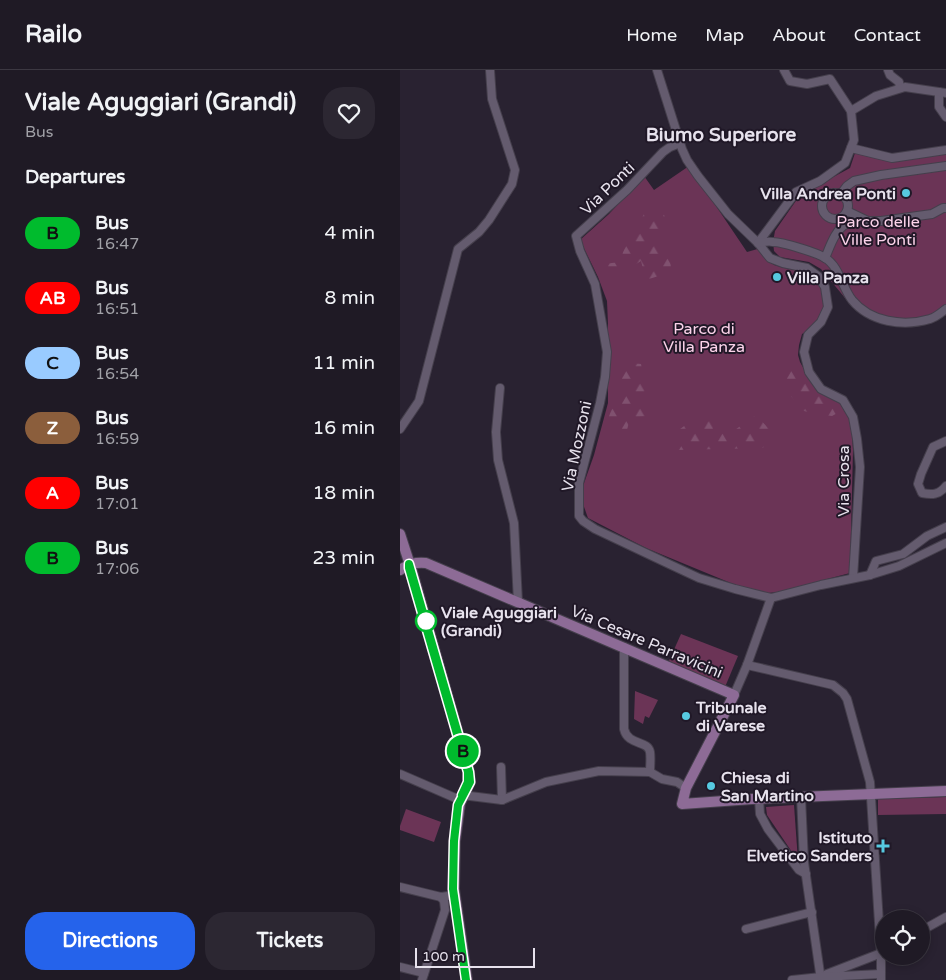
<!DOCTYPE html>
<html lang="en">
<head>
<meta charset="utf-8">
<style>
	:root { --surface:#1f1a25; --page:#2c2732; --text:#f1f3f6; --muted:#a1a1a7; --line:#3c3842; --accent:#2563eb }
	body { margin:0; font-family:"Varela Round",sans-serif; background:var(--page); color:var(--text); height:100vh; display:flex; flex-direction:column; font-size:19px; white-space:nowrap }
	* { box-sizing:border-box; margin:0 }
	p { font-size:16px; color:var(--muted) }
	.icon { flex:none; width:28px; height:28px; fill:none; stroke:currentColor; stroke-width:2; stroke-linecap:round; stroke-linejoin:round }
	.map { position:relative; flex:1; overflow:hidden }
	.side { display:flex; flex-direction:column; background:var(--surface); width:400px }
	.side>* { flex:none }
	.badge { padding:0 10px; border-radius:16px; font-size:18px; line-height:32px }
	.buttons { position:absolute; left:475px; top:840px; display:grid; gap:10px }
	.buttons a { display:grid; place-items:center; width:55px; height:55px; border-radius:50%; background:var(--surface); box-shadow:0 2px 8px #0003,0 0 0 1px var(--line); font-size:25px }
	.scale { position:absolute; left:15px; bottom:12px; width:120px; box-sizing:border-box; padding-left:5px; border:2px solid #e7e2ed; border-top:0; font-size:14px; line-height:18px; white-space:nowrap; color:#e7e2ed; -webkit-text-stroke:4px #201827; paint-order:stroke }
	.map>.badge { position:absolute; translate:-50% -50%; box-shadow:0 0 0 2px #fff }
	h2 { padding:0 25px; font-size:19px; line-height:45px }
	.round { display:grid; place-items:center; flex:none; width:52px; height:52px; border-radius:20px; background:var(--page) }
	.summary { display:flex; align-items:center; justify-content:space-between; height:85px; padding:0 25px }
	h1 { font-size:24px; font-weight:700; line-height:38px }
	.primary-button { display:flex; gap:10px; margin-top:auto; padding:10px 25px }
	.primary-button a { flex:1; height:58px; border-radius:20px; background:var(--accent); color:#fff; font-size:20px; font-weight:700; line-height:58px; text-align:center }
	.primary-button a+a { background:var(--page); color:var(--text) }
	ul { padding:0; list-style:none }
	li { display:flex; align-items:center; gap:15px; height:65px; padding:0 25px }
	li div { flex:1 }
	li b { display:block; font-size:19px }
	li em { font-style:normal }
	li .badge { min-width:55px; font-weight:700; text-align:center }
	header { display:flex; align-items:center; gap:30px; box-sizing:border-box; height:70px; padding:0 25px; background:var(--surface); border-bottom:1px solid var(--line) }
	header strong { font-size:24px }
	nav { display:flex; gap:28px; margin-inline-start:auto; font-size:18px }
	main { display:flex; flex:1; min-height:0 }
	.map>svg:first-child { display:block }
</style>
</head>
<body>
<header>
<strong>Railo</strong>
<nav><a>Home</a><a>Map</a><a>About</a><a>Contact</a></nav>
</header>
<main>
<section class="side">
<div class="summary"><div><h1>Viale Aguggiari (Grandi)</h1><p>Bus</p></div><a class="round"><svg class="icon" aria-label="heart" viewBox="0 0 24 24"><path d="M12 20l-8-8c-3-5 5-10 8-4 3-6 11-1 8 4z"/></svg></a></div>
<h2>Departures</h2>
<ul>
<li><span class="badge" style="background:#00bb2d;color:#111">B</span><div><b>Bus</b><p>16:47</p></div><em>4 min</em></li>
<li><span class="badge" style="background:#f00;color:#fff">AB</span><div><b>Bus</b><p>16:51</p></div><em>8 min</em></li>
<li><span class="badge" style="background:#99cbff;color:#111">C</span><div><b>Bus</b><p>16:54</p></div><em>11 min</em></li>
<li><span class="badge" style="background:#8b5e3c;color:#fff">Z</span><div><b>Bus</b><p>16:59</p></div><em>16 min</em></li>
<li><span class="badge" style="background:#f00;color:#fff">A</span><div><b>Bus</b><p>17:01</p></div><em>18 min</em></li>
<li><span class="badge" style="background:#00bb2d;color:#111">B</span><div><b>Bus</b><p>17:06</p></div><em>23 min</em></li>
</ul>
<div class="primary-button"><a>Directions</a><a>Tickets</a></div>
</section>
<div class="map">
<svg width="546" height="910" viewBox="0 0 546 910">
	<defs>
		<pattern id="forest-firs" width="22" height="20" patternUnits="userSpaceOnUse" patternTransform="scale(1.25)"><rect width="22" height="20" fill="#6b3456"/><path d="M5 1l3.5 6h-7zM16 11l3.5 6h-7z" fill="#80516f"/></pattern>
	</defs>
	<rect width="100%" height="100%" fill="#292231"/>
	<g fill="#6b3456">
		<polygon points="455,83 493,91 546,83 546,245 535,251 485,253 469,248 450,234 421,199 409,192 380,187 374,181 373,172 375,161 400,125 450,98"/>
		<polygon points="289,96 347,182 361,178 367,190 374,195 384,198 398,199 406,204 416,208 421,216 424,227 424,236 428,237 421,252 402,264 399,275 398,285 400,292 412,314 421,322 435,328 445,337 451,350 453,380 450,503 378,522 368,523 338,516 246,478 188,448 183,434 183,416 194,385 208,333 208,254 207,231 198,207 180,170 209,144 244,106 254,120"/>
		<polygon points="281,564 338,586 325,617 268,593"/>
		<polygon points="235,621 258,630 249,648 245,646 243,654 234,649"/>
		<polygon points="546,727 546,744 478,745 478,729"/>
		<polygon points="394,735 398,791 367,745 366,737"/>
		<polygon points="6,739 41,752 34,772 0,760 0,756"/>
	</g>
	<g fill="url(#forest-firs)">
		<polygon points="262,142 271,156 255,166 270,181 271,202 246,210 241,191 228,199 205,203 204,194 220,192 224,179 244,144"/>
		<polygon points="220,292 241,294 245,315 244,328 249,346 230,348 226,364 206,355 215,329 222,316"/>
		<polygon points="396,296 412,317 443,340 432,346 416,344 404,341 390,325 377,305"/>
		<polygon points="356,345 371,361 363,378 276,380 276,362 291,351 313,350 313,364 332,362"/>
	</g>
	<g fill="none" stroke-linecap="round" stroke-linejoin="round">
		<g stroke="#453f4c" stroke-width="10">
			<g id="street">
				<polyline points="257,0 282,79 287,90 298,106 328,144 358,173 370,188 383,193 407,198 418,206 425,217 428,237 421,252 408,265 404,282 409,302 421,319 443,330 453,347 457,369 460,397 453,508"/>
				<polyline points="488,0 490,5 499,12 500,18"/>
				<polyline points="539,22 539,37 546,47"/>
				<polyline points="451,41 476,26 505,17 546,23"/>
				<polyline points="280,73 270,77 263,82 227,120 176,166 180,181 195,214 207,282 205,307 200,333 179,413 179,446 183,451 195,459 269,494 299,508 335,519 371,528 421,515 470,505 499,496 546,473"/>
				<polyline points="451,78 492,88 546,80"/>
				<circle cx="435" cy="136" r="13"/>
				<polyline points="441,124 447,116 454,111 481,105 546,96"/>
				<polyline points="447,141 468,151 481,151 532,144 543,138 546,138"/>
				<polyline points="358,173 396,122 420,111 445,93 454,70 451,41 430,9 407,14 390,11 384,0"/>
				<path d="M358,173C363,172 369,171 373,172C382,172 418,183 425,188C439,196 442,217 452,230C470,252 503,257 530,249C535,248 541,243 546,239"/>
				<path d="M425,188C430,177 435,160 446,154C452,151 460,152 466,151"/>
				<polyline points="100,318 96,362 98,390 114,453 118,532"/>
				<polyline points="0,359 19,331 58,179 79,162 89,150 112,114 115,100 92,29 90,0"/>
				<path d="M546,371L533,377L521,404L518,414L522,423C532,425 539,425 546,416"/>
				<polyline points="470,505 476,491 503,484 527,466 546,457"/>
				<path d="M224,577V659C228,676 248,670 250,682C251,688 250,696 250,702"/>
				<polyline points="347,595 433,615 443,623 447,629 470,712 481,884 481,910"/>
				<polyline points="334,625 347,595 371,528"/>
				<polyline points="101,697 102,730"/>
				<polyline points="0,704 60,730"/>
				<polyline points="62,725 102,730 146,712 199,701 250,702 262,709 277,712 286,718"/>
				<polyline points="401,727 404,792 421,910"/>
				<polyline points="359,729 360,744 368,759 399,800 406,804"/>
				<polyline points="0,817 41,827 55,825"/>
				<polyline points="346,859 412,842"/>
				<polyline points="521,861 546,847"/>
				<polyline points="0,897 24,903"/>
				<polyline points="427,904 484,882"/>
				<polyline points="22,910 45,840 44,831 41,827"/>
				<polyline points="392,910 421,907 481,904"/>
			</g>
		</g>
		<g stroke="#453f4c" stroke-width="12">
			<g id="secondary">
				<polyline points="0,464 11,498 69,702 70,712 60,733 55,771 54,819 67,910"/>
				<path d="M0,500C9,494 15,492 26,493L334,625L286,718L282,734L352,729L546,721"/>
			</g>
		</g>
		<use href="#street" stroke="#645b6e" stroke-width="8"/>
		<use href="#secondary" stroke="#8d6b96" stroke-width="10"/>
	</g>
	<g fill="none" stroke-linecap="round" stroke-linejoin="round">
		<g stroke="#fff" stroke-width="11">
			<polyline id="line" points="62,725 68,712 68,702 9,498 9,494 69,702 70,712 58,735 54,771 53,819 66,910"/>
		</g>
		<use href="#line" stroke="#00bb2d" stroke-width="8"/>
	</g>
	<g fill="#56c9e0" stroke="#201827" stroke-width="2">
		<circle cx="506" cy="123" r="5"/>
		<circle cx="377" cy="207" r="5"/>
		<circle cx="286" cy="646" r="5"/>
		<circle cx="311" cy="716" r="5"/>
		<path d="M480.5 768.5h5v5h5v5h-5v5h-5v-5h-5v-5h5z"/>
	</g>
	<circle fill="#fff" stroke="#00bb2d" stroke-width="2.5" cx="26" cy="551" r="10"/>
	<g text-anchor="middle" stroke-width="4" stroke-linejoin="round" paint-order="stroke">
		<g font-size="16" fill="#e7e2ed" stroke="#201827">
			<text transform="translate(207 118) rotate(-44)" y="6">Via Ponti</text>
			<text transform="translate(176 376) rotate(-78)" y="6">Via Mozzoni</text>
			<text transform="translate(443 411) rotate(-90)" y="6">Via Crosa</text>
			<text transform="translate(247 571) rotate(23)" y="6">Via Cesare Parravicini</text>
		</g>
		<g font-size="16" font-weight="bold" fill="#e7e2ed" stroke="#201827" text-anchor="start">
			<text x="496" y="129" text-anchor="end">Villa Andrea Ponti</text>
			<text x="387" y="213">Villa Panza</text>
			<text x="296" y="643">Tribunale<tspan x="296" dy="18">di Varese</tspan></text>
			<text x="321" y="713">Chiesa di<tspan x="321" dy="18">San Martino</tspan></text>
			<text x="472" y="773" text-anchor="end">Istituto<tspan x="472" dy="18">Elvetico Sanders</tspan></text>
		</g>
		<g font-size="16" fill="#fcd3ea" stroke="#201827">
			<text x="478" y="157">Parco delle<tspan x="478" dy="18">Ville Ponti</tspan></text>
			<text x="304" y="264">Parco di<tspan x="304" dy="18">Villa Panza</tspan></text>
		</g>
		<g font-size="16" font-weight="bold" fill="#e7e2ed" stroke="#201827" text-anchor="start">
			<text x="41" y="548">Viale Aguggiari<tspan x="41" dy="18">(Grandi)</tspan></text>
		</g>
		<g font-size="19" font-weight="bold" fill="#e7e2ed" stroke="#201827">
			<text x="321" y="71">Biumo Superiore</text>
		</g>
	</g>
</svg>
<div class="buttons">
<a><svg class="icon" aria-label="locate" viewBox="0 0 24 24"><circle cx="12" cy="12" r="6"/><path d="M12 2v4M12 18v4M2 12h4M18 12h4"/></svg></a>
</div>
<div class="scale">100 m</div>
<b class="badge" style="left:63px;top:681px;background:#00bb2d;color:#111">B</b>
</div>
</main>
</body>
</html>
